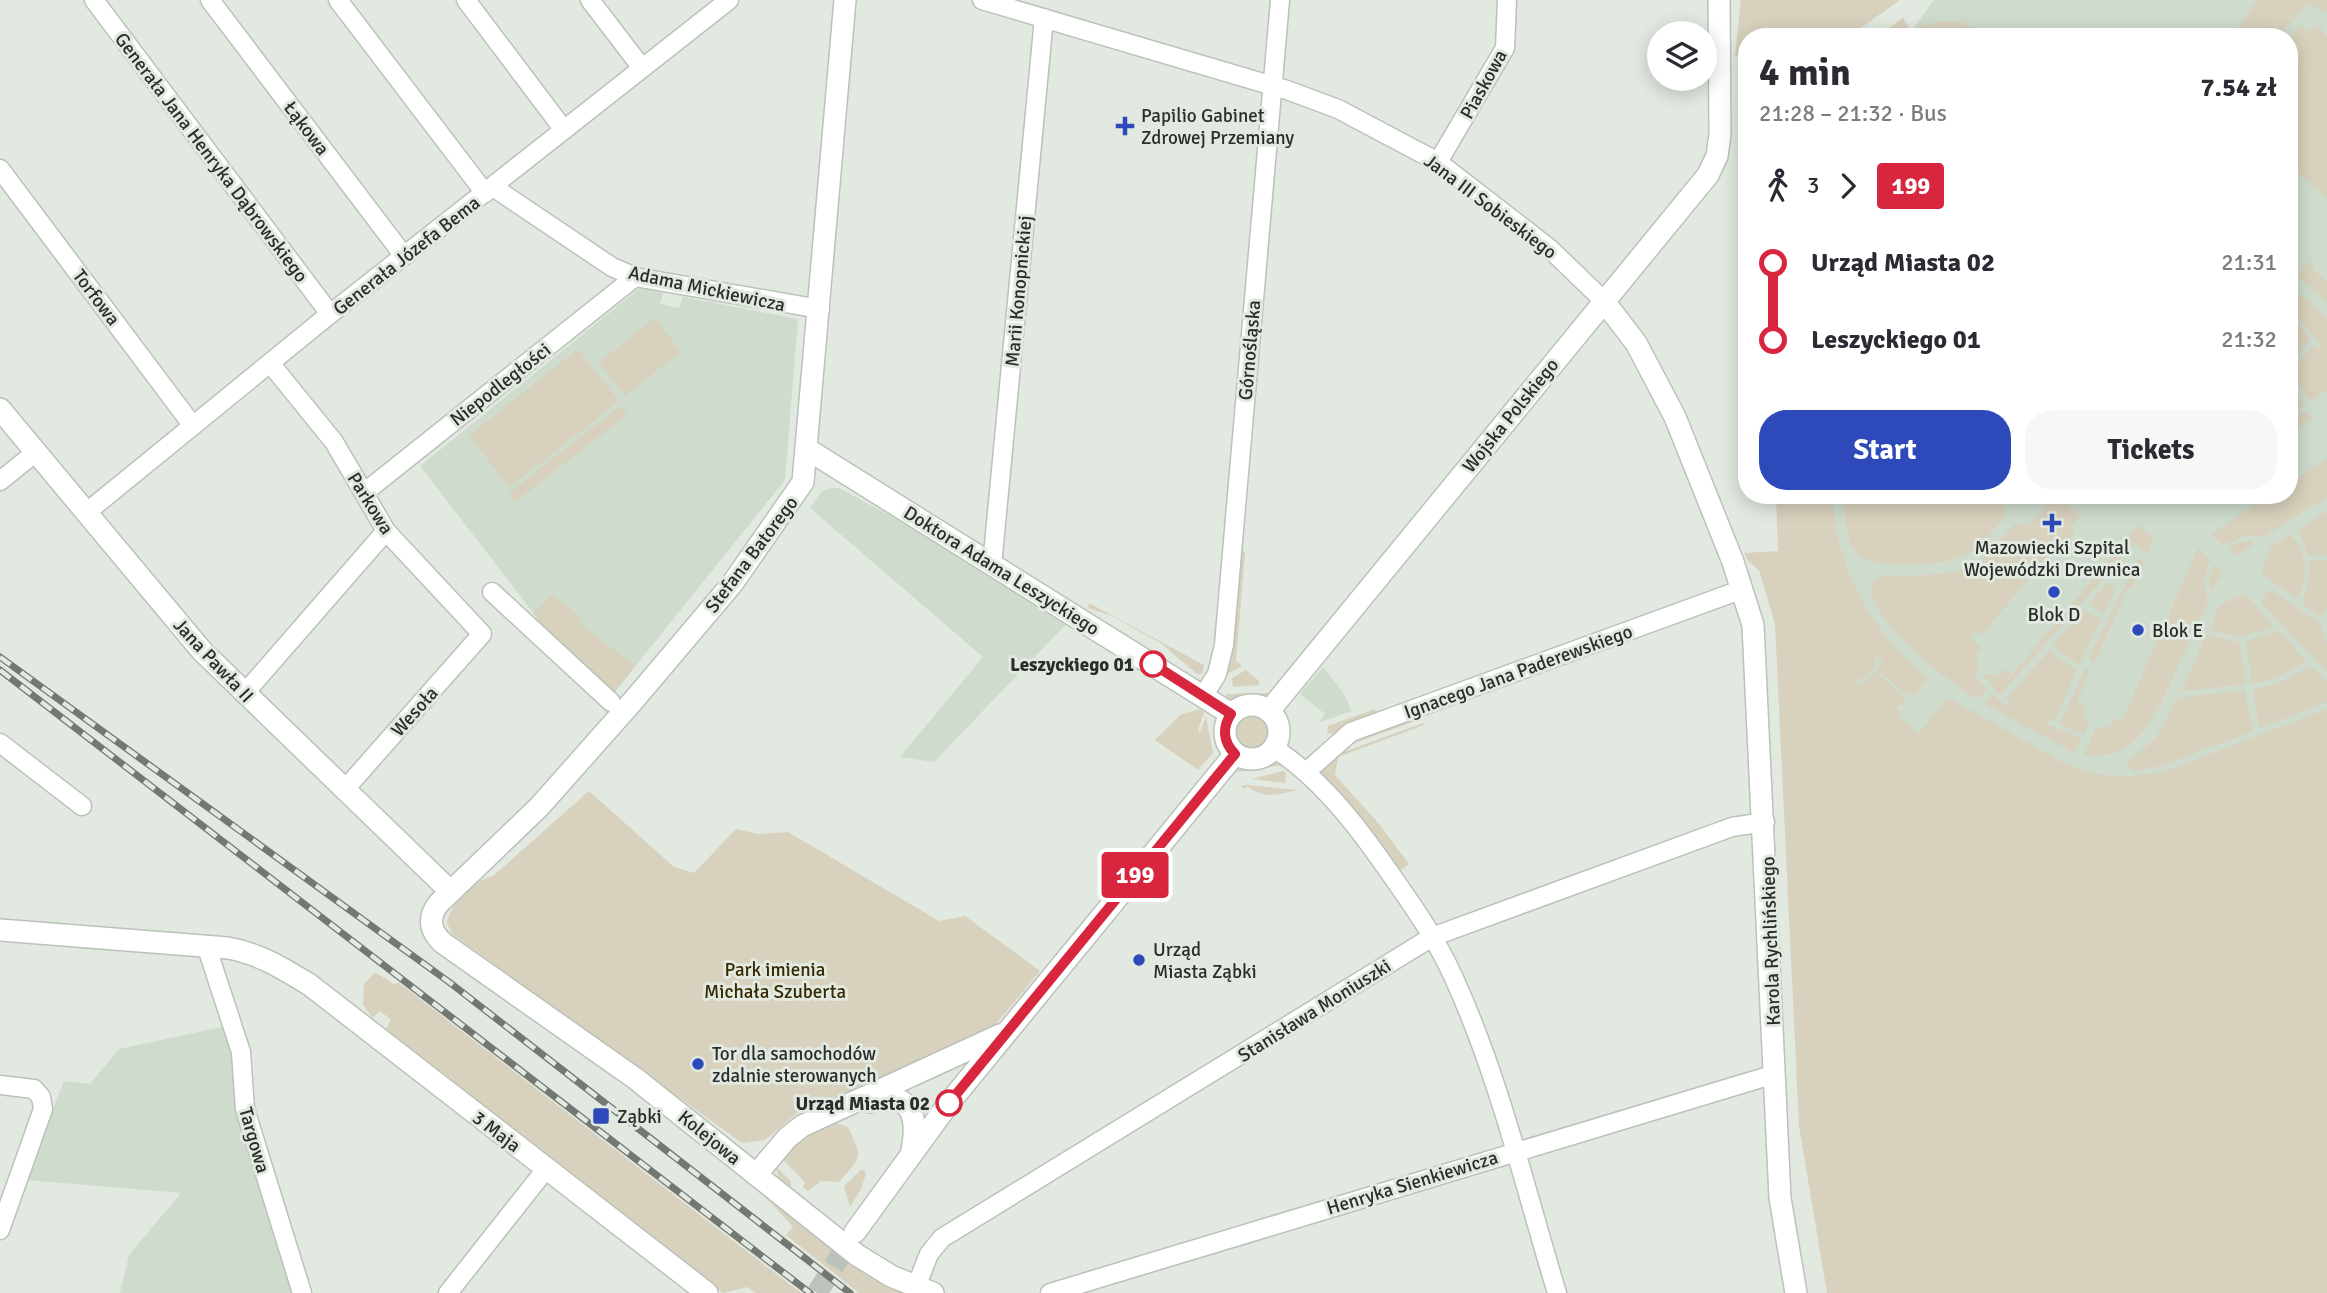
<!DOCTYPE html>
<html lang="en">
<head>
<meta charset="utf-8">
<style>
	:root { --surface:#fff; --page:#f7f7f7; --text:#2b2b33; --muted:#7c7c81; --accent:#2e49ba }
	body { margin:0; font-family:Signika,sans-serif; background:var(--page); color:var(--text); height:100vh; display:flex; flex-direction:column; font-size:26px; white-space:nowrap }
	* { box-sizing:border-box; margin:0 }
	p { font-size:23px; color:var(--muted) }
	.icon { flex:none; width:38px; height:38px; fill:none; stroke:currentColor; stroke-width:2; stroke-linecap:round; stroke-linejoin:round }
	.map { position:relative; flex:1; overflow:hidden }
	.sheet { position:absolute; left:1738px; top:28px; width:560px; height:476px; display:flex; flex-direction:column; background:var(--surface); border-radius:28px; box-shadow:0 4px 18px #0003 }
	.sheet>* { flex:none }
	.badge { padding:0 14px; border-radius:5px; font-size:24px; line-height:46px }
	.buttons { position:absolute; left:1647px; top:21px; display:grid; gap:14px }
	.buttons a { display:grid; place-items:center; width:70px; height:70px; border-radius:50%; background:var(--surface); box-shadow:0 4px 18px #0003; font-size:35px }
	.map>.badge { position:absolute; translate:-50% -50%; box-shadow:0 0 0 4px #fff }
	.legs { display:flex; align-items:center; gap:10px; height:77px; padding:0 21px; font-size:23px }
	.legs p { margin-inline-start:auto }
	.headline { display:flex; align-items:center; justify-content:space-between; height:119px; padding:0 21px }
	h1 { font-size:38px; font-weight:800; line-height:52px }
	.primary-button { display:flex; gap:14px; margin-top:auto; padding:14px 21px }
	.primary-button a { flex:1; height:80px; border-radius:28px; background:var(--accent); color:#fff; font-size:28px; font-weight:800; line-height:80px; text-align:center }
	.primary-button a+a { background:var(--page); color:var(--text) }
	ul { padding:0 21px; list-style:none }
	li { display:flex; align-items:center; gap:24px; height:77px; font-size:26px }
	li i { display:grid; place-items:center; width:10px; height:100%; margin:0 9px; background:currentColor }
	li i::after { content:''; width:18px; height:18px; margin:-9px; border:5px solid; border-radius:50%; background:var(--surface) }
	li p { margin-inline-start:auto }
	li:first-child i { background:linear-gradient(#0000 50%,currentColor 0) }
	li:last-child i { background:linear-gradient(currentColor 50%,#0000 0) }
	.map>svg:first-child { display:block }
</style>
</head>
<body>
<div class="map">
<svg width="2327" height="1293" viewBox="0 0 2327 1293">
	<rect width="100%" height="100%" fill="#e1e9e0"/>
	<g fill="#cfdccd">
		<polygon points="1934,0 2327,0 2327,718 1796,914 1776,495 2289,495 2289,37 1903,37 1911,31"/>
		<polygon points="640,288 663,293 660,304 679,308 683,297 798,319 785,480 613,694 556,642 420,466"/>
		<polygon points="831,488 839,488 887,514 1071,619 934,762 900,757 983,657 810,508 821,492"/>
		<polygon points="1323,667 1342,691 1352,711 1318,723 1325,714 1300,694"/>
		<polygon points="231,1025 299,1293 120,1293 129,1255 181,1193 25,1180 64,1081 90,1084 119,1049"/>
	</g>
	<g fill="#d8d1bd">
		<polygon points="1741,0 1900,0 1848,37 1804,37 1798,29 1793,32 1793,37 1746,37 1746,56 1735,56"/>
		<polygon points="2257,0 2327,0 2327,10 2322,13 2309,3 2278,37 2232,37"/>
		<path d="M1903,18L1911,31C1948,15 1958,19 1993,37H1877Z"/>
		<polygon points="2301,25 2308,31 2319,25 2327,37 2327,198 2289,164 2289,38"/>
		<polygon points="2309,261 2313,265 2312,268 2327,281 2327,302 2297,276"/>
		<polygon points="2289,284 2327,318 2327,391 2311,401 2289,373 2314,345 2319,348 2322,345 2296,315 2292,311 2289,314"/>
		<polygon points="655,318 681,352 625,396 599,362"/>
		<polygon points="2294,321 2311,339 2289,365 2289,325"/>
		<polygon points="578,349 619,401 510,487 469,436"/>
		<polygon points="2289,384 2305,404 2289,415"/>
		<polygon points="620,406 627,415 515,502 509,493"/>
		<polygon points="2306,411 2312,419 2289,433 2289,422"/>
		<polygon points="2327,459 2327,497 2264,537 2244,536 2223,545 2211,535 2262,500 2265,503 2277,495 2289,495 2293,481"/>
		<path d="M1776,495H1832C1837,571 1870,629 1927,678L1914,696L1910,693L1907,695L1876,669L1883,662L1877,656L1873,661L1877,665L1863,680L1859,677L1856,682L1862,686L1875,671L1907,699L1896,708L1900,712L1906,709L1899,717L1919,733L1944,702L1953,700L2063,763L2096,774L2126,777L2167,771L2327,709V1293H1827L1799,1126L1775,624L1759,570L1748,561L1744,553L1778,551Z"/>
		<path d="M1844,495H2007L2001,502L2006,510C2005,518 2000,522 1995,528C1985,539 1976,550 1962,556C1941,566 1873,571 1857,553C1844,539 1845,513 1844,495Z"/>
		<path d="M2056,495L2080,517L2071,527L2075,532L2060,550L2056,548L1981,635L1976,631L1971,637L1981,648L1976,654L1979,669L1974,675L1987,689L1978,699C1951,684 1861,616 1872,582L1881,576C1915,574 1955,580 1984,557C1995,547 2004,535 2015,524L2029,526Z"/>
		<polygon points="2327,511 2327,555 2308,555 2298,530"/>
		<polygon points="2138,525 2154,539 2147,555 2135,543 2000,695 1983,675 2000,675 2005,669 2012,675"/>
		<path d="M2289,535C2308,545 2308,583 2297,599L2261,573L2270,548Z"/>
		<polygon points="2253,540 2253,544 2238,556 2228,549 2237,543"/>
		<path d="M2198,548L2210,559L2204,582L2208,601C2197,624 2187,648 2176,671C2157,711 2139,763 2084,755L2095,729L2110,726L2114,718L2122,721Z"/>
		<polygon points="1239,551 1245,552 1236,661 1242,666 1227,674 1223,673"/>
		<polygon points="2138,558 2144,562 2132,588 2128,588 2094,663 2089,658"/>
		<polygon points="2327,560 2327,608 2321,617 2302,603 2308,584 2309,561"/>
		<polygon points="2213,564 2223,573 2211,591 2209,581"/>
		<polygon points="2107,583 2115,589 2103,614 2089,604"/>
		<polygon points="2270,589 2321,624 2327,645 2327,672 2261,602"/>
		<polygon points="2245,593 2273,627 2241,637 2210,630 2219,606"/>
		<polygon points="552,595 582,617 579,623 635,666 613,694 556,642 533,613"/>
		<polygon points="1089,603 1204,665 1202,674 1197,674 1162,644 1112,616 1088,608"/>
		<polygon points="2084,610 2101,620 2079,665 2052,646"/>
		<polygon points="2279,630 2306,662 2276,678 2252,683 2246,642"/>
		<polygon points="2208,635 2240,643 2246,684 2182,691 2205,636"/>
		<polygon points="2049,651 2077,670 2054,721 2048,720 2046,724 2081,738 2074,753 1985,704 1992,694 2008,707 2010,704 2007,698"/>
		<polygon points="2311,666 2327,681 2327,702 2259,728 2253,690 2282,682"/>
		<polygon points="2086,668 2090,670 2077,701 2085,705 2081,713 2089,726 2084,734 2059,724"/>
		<polygon points="1246,670 1259,681 1259,685 1233,687 1232,678"/>
		<polygon points="2245,690 2253,731 2164,765 2135,771 2129,767 2128,761 2154,740 2178,698"/>
		<path d="M1273,693C1261,701 1236,703 1223,698L1227,694Z"/>
		<polygon points="1200,709 1204,713 1198,730 1200,732 1206,717 1213,753 1198,770 1155,740 1180,715"/>
		<polygon points="1375,709 1376,715 1346,726 1335,734 1327,733 1328,726"/>
		<polygon points="1417,715 1421,719 1341,748 1346,743"/>
		<circle cx="1252" cy="733" r="17"/>
		<polygon points="1423,723 1424,725 1338,757 1335,775 1379,824 1409,864 1400,871 1369,830 1322,778 1321,771 1341,753"/>
		<polygon points="1272,762 1284,765 1230,773 1242,767"/>
		<polygon points="1283,771 1286,773 1285,783 1252,779"/>
		<path d="M1248,785L1297,790C1277,795 1264,799 1247,786L1244,789L1241,786Z"/>
		<path d="M589,791L674,867L694,873L736,829L759,834L788,832L939,921L965,916L1040,971L991,1030L796,1114L765,1140L742,1143L452,934L447,923C450,904 474,880 493,876Z"/>
		<polygon points="375,972 395,985 398,982 801,1293 756,1293 747,1287 723,1293 384,1034 391,1019 379,1011 373,1018 363,1005 364,984"/>
		<path d="M833,1122L848,1127C863,1160 862,1155 839,1182L821,1181L808,1191L803,1187L805,1182L781,1158L803,1136Z"/>
		<polygon points="776,1167 791,1181 791,1187 821,1212 818,1215 779,1180"/>
		<polygon points="862,1169 866,1173 861,1189 850,1207 844,1186"/>
		<path d="M764,1195C809,1232 851,1269 905,1293H859L786,1235L793,1227Z"/>
	</g>
	<g fill="none" stroke-linecap="round" stroke-linejoin="round">
		<polyline stroke="#bcc3bb" stroke-width="21" stroke-dasharray="21 10" stroke-linecap="butt" points="817,1293 855,1232"/>
		<g stroke="#bac2b9" stroke-width="21">
			<g id="minor">
				<polyline points="94,0 330,314"/>
				<polyline points="210,0 404,256"/>
				<polyline points="338,0 485,193"/>
				<polyline points="466,0 564,130"/>
				<polyline points="590,0 642,68"/>
				<polyline points="982,0 1287,90 1338,109 1438,162 1549,248 1603,300"/>
				<polyline points="1438,162 1505,48 1507,0"/>
				<polyline points="0,169 193,426"/>
				<polyline points="493,187 612,267 635,277 820,309"/>
				<polyline points="270,363 334,442 386,531 482,634 346,788"/>
				<polyline points="0,481 36,452"/>
				<polyline points="365,492 635,277"/>
				<polyline points="87,512 330,314 729,0"/>
				<polyline points="988,563 993,555 1044,18"/>
				<polyline points="492,592 611,702"/>
				<polyline points="244,694 386,531"/>
				<polyline points="1204,695 1217,674 1224,645 1280,0"/>
				<polyline points="0,743 82,806"/>
				<path d="M1274,748C1317,776 1351,818 1380,859C1406,896 1434,934 1453,976C1499,1076 1525,1188 1557,1293"/>
				<polyline points="1306,772 1351,732 1743,589"/>
				<polyline points="206,945 241,1052 245,1109 302,1293"/>
				<polyline points="0,1085 34,1089 41,1097 43,1109 0,1230"/>
				<polyline points="916,1287 929,1254 942,1238 1432,937 1732,827 1765,822"/>
				<polyline points="448,1293 546,1169"/>
				<polyline points="1050,1293 1775,1074"/>
			</g>
		</g>
		<g stroke="#bac2b9" stroke-width="24">
			<g id="tertiary">
				<path d="M845,0L803,482L732,584L633,701L539,807L439,903C427,918 430,931 443,943L636,1079L857,1255L891,1276L933,1293"/>
				<polyline points="1603,300 1636,343 1675,417 1733,562 1753,625 1780,1198 1796,1293"/>
				<polyline points="0,409 202,651 450,891"/>
				<polyline points="807,449 1231,714"/>
				<circle cx="1252" cy="732" r="27"/>
				<polyline points="1269,711 1708,175 1717,156 1720,134 1719,0"/>
				<path d="M0,930L228,948C258,953 284,969 310,985L707,1293"/>
				<path d="M870,1102C910,1089 919,1115 912,1150"/>
				<polyline points="756,1175 787,1138 802,1126 1000,1035"/>
				<polyline points="855,1232 949,1103 1235,754"/>
			</g>
		</g>
		<use href="#minor" stroke="#fff" stroke-width="18"/>
		<use href="#tertiary" stroke="#fff" stroke-width="21"/>
		<g stroke="#737872" stroke-width="7">
			<g id="rail">
				<polyline points="0,657 449,982 850,1293"/>
				<polyline points="0,670 810,1293"/>
			</g>
		</g>
		<use href="#rail" stroke="#e1e9e0" stroke-width="4.5" stroke-dasharray="13" stroke-linecap="butt"/>
	</g>
	<g fill="none" stroke-linecap="round" stroke-linejoin="round">
		<g stroke="#fff" stroke-width="16">
			<path id="line-1" d="M949,1103L1235,754C1223,742 1222,728 1231,714L1153,664"/>
		</g>
		<use href="#line-1" stroke="#d7263d" stroke-width="10"/>
	</g>
	<g fill="#2e49ba" stroke="#e1e9e0" stroke-width="2.5">
		<path d="M1121.5 115.5h7v7h7v7h-7v7h-7v-7h-7v-7h7z"/>
		<path d="M2048.5 512.5h7v7h7v7h-7v7h-7v-7h-7v-7h7z"/>
		<circle cx="2054" cy="592" r="7"/>
		<circle cx="2138" cy="630" r="7"/>
		<circle cx="1139" cy="960" r="7"/>
		<circle cx="698" cy="1064" r="7"/>
		<rect x="592" y="1107" width="18" height="18" rx="3.5"/>
	</g>
	<g fill="#fff" stroke="#d7263d" stroke-width="3.5">
		<circle cx="1153" cy="664" r="12"/>
		<circle cx="949" cy="1103" r="12"/>
	</g>
	<g text-anchor="middle" stroke-width="6" stroke-linejoin="round" paint-order="stroke">
		<g font-size="19" fill="#2a2d29" stroke="#e1e9e0">
			<text transform="translate(1483 84) rotate(-61)" y="7">Piaskowa</text>
			<text transform="translate(307 128) rotate(53)" y="7">Łąkowa</text>
			<text transform="translate(212 157) rotate(53)" y="7">Generała Jana Henryka Dąbrowskiego</text>
			<text transform="translate(1491 206) rotate(37)" y="7">Jana III Sobieskiego</text>
			<text transform="translate(406 255) rotate(-38)" y="7">Generała Józefa Bema</text>
			<text transform="translate(707 288) rotate(12)" y="7">Adama Mickiewicza</text>
			<text transform="translate(1018 291) rotate(-85)" y="7">Marii Konopnickiej</text>
			<text transform="translate(97 297) rotate(53)" y="7">Torfowa</text>
			<text transform="translate(1249 350) rotate(-85)" y="7">Górnośląska</text>
			<text transform="translate(500 384) rotate(-38)" y="7">Niepodległości</text>
			<text transform="translate(1510 415) rotate(-51)" y="7">Wojska Polskiego</text>
			<text transform="translate(371 503) rotate(58)" y="7">Parkowa</text>
			<text transform="translate(751 554) rotate(-53)" y="7">Stefana Batorego</text>
			<text transform="translate(1002 570) rotate(32)" y="7">Doktora Adama Leszyckiego</text>
			<text transform="translate(214 660) rotate(47)" y="7">Jana Pawła II</text>
			<text transform="translate(1518 671) rotate(-20)" y="7">Ignacego Jana Paderewskiego</text>
			<text transform="translate(414 711) rotate(-48)" y="7">Wesoła</text>
			<text transform="translate(1770 941) rotate(-92)" y="7">Karola Rychlińskiego</text>
			<text transform="translate(1314 1010) rotate(-32)" y="7">Stanisława Moniuszki</text>
			<text transform="translate(497 1131) rotate(37)" y="7">3 Maja</text>
			<text transform="translate(710 1137) rotate(39)" y="7">Kolejowa</text>
			<text transform="translate(255 1140) rotate(74)" y="7">Targowa</text>
			<text transform="translate(1412 1182) rotate(-17)" y="7">Henryka Sienkiewicza</text>
		</g>
		<g font-size="19" fill="#2a2d29" stroke="#e1e9e0" text-anchor="start">
			<text x="1141" y="122">Papilio Gabinet<tspan x="1141" dy="22">Zdrowej Przemiany</tspan></text>
			<text x="2052" y="554" text-anchor="middle">Mazowiecki Szpital<tspan x="2052" dy="22">Wojewódzki Drewnica</tspan></text>
			<text x="2054" y="621" text-anchor="middle">Blok D</text>
			<text x="2152" y="637">Blok E</text>
			<text x="1153" y="956">Urząd<tspan x="1153" dy="22">Miasta Ząbki</tspan></text>
			<text x="712" y="1060">Tor dla samochodów<tspan x="712" dy="22">zdalnie sterowanych</tspan></text>
			<text x="617" y="1123">Ząbki</text>
		</g>
		<g font-size="19" font-weight="bold" fill="#2a2d29" stroke="#e1e9e0" text-anchor="end">
			<text x="1134" y="671">Leszyckiego 01</text>
			<text x="930" y="1110">Urząd Miasta 02</text>
		</g>
		<g font-size="19" fill="#362900" stroke="#e1e9e0">
			<text x="775" y="976">Park imienia<tspan x="775" dy="22">Michała Szuberta</tspan></text>
		</g>
	</g>
</svg>
<div class="buttons">
<a><svg class="icon" aria-label="layers" viewBox="0 0 24 24"><path d="M12 4l9 5-9 5-9-5zM3 14l9 5 9-5"/></svg></a>
</div>
<b class="badge" style="left:1135px;top:875px;background:#d7263d;color:#fff">199</b>
<section class="sheet">
<div class="headline"><div><h1>4 min</h1><p>21:28 – 21:32 · Bus</p></div><b>7.54 zł</b></div>
<div class="legs"><svg class="icon" aria-label="walk" viewBox="0 0 24 24"><circle cx="13" cy="4" r="2"/><path d="M13 8l-2 6 4 7M11 14l-3 7M7 12l3-4h3l4 4"/></svg>3<svg class="icon" aria-label="forward" viewBox="0 0 24 24"><path d="M9 5l7 7-7 7"/></svg><b class="badge" style="background:#d7263d;color:#fff">199</b></div>
<ul>
<li><i style="color:#d7263d"></i><b>Urząd Miasta 02</b><p>21:31</p></li>
<li><i style="color:#d7263d"></i><b>Leszyckiego 01</b><p>21:32</p></li>
</ul>
<div class="primary-button"><a>Start</a><a>Tickets</a></div>
</section>
</div>
</body>
</html>
